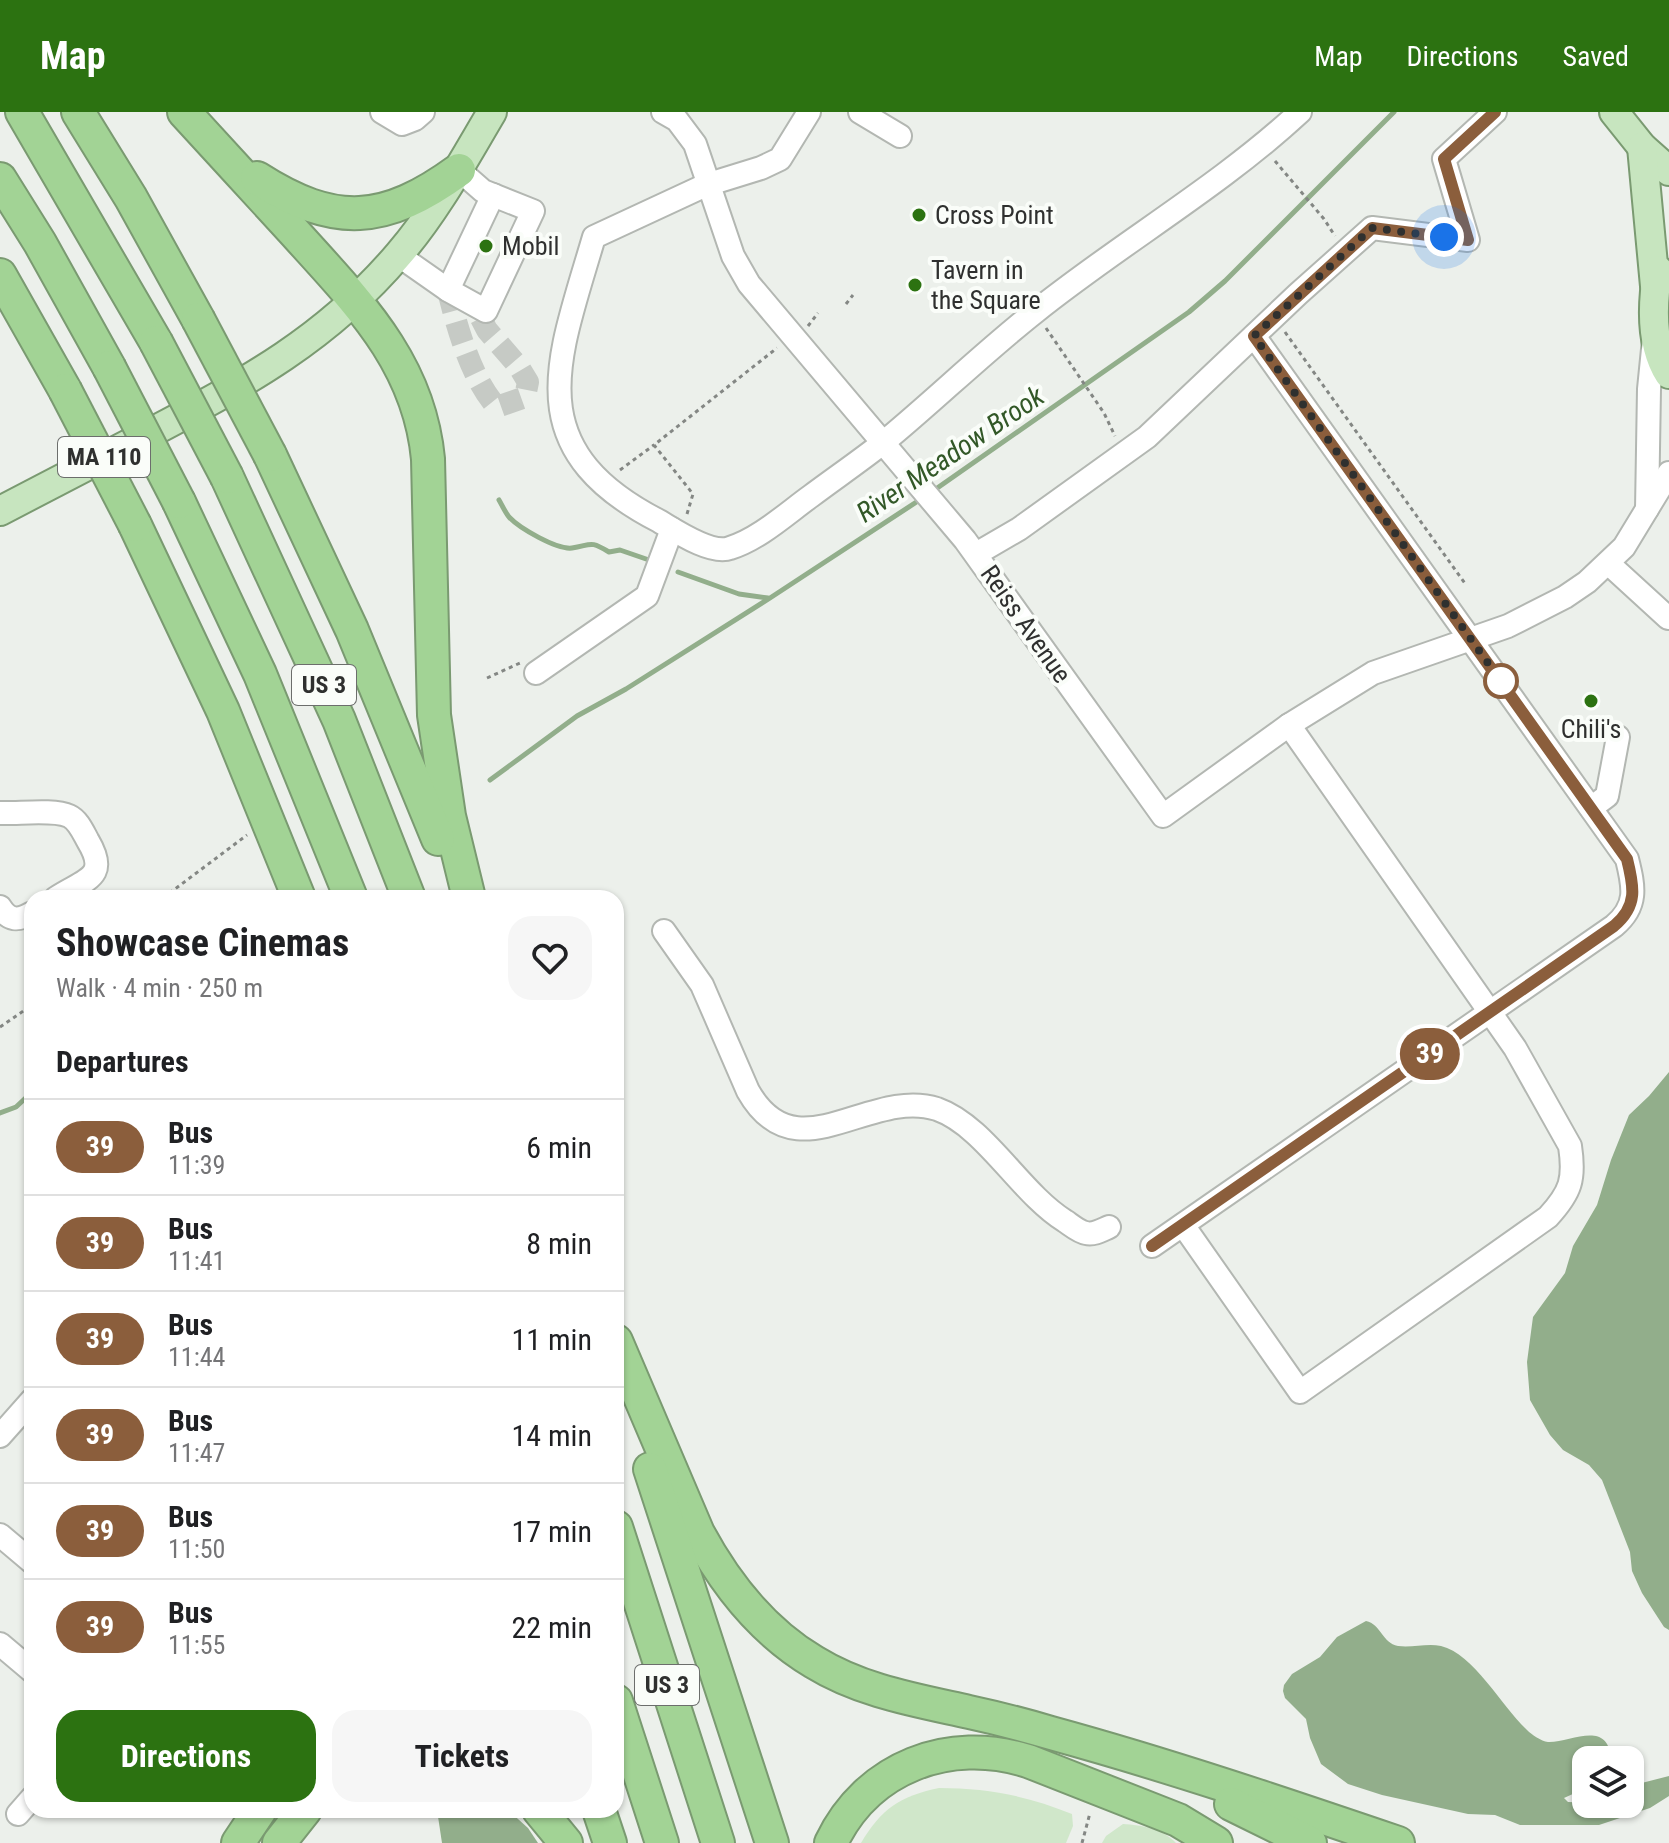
<!DOCTYPE html>
<html lang="en">
<head>
<meta charset="utf-8">
<style>
	:root { --surface:#fff; --page:#f6f6f6; --text:#202124; --muted:#757577; --line:#e0e0e0; --accent:#2c7211 }
	body { margin:0; font-family:"Roboto Condensed",sans-serif; background:var(--page); color:var(--text); height:100vh; display:flex; flex-direction:column; font-size:30px; white-space:nowrap }
	* { box-sizing:border-box; margin:0 }
	p { font-size:26px; color:var(--muted) }
	.icon { flex:none; width:44px; height:44px; fill:none; stroke:currentColor; stroke-width:2; stroke-linecap:round; stroke-linejoin:round }
	.map { position:relative; flex:1; overflow:hidden }
	.sheet { position:absolute; left:24px; top:778px; width:600px; height:928px; display:flex; flex-direction:column; background:var(--surface); border-radius:24px; box-shadow:0 2px 6px #0004 }
	.sheet>* { flex:none }
	.badge { padding:0 16px; border-radius:26px; font-size:28px; line-height:52px }
	.controls { position:absolute; left:1572px; top:1634px; display:grid; gap:16px }
	.controls a { display:grid; place-items:center; width:72px; height:72px; border-radius:16px; background:var(--surface); box-shadow:0 2px 6px #0004; font-size:40px }
	.you { position:absolute; width:40px; height:40px; margin:-20px; border:6px solid #fff; border-radius:50%; background:#1a73e8; box-shadow:0 0 0 12px #1a73e833 }
	.map>.badge { position:absolute; translate:-50% -50%; box-shadow:0 0 0 4px #fff }
	h2 { padding:0 32px; font-size:30px; line-height:72px }
	.round { display:grid; place-items:center; flex:none; width:84px; height:84px; border-radius:24px; background:var(--page) }
	.head { display:flex; align-items:center; justify-content:space-between; height:136px; padding:0 32px }
	h1 { font-size:38px; font-weight:700; line-height:60px }
	.primary-button { display:flex; gap:16px; margin-top:auto; padding:16px 32px }
	.primary-button a { flex:1; height:92px; border-radius:24px; background:var(--accent); color:#fff; font-size:32px; font-weight:700; line-height:92px; text-align:center }
	.primary-button a+a { background:var(--page); color:var(--text) }
	ul { padding:0; list-style:none }
	li { display:flex; align-items:center; gap:24px; height:96px; padding:0 32px; border-top:2px solid var(--line) }
	li div { flex:1 }
	li b { display:block; font-size:30px }
	li em { font-style:normal }
	li .badge { min-width:88px; font-weight:700; text-align:center }
	header { display:flex; align-items:center; gap:48px; box-sizing:border-box; height:112px; padding:0 40px; background:var(--accent); color:#fff }
	header strong { font-size:38px }
	nav { display:flex; gap:44px; margin-inline-start:auto; font-size:28px }
	.map>svg:first-child { display:block }
</style>
</head>
<body>
<header>
<strong>Map</strong>
<nav><a>Map</a><a>Directions</a><a>Saved</a></nav>
</header>
<div class="map">
<svg width="1669" height="1731" viewBox="0 0 1669 1731">
	<rect width="100%" height="100%" fill="#ecf0eb"/>
	<g fill="#d0e7ca">
		<path d="M939,1676C987,1676 1028,1684 1072,1702L1073,1714L1066,1731H861C881,1697 900,1684 939,1676Z"/>
		<path d="M1123,1712C1142,1713 1163,1717 1176,1731H1102L1106,1724Z"/>
	</g>
	<g fill="#92ae8b">
		<polygon points="1669,960 1669,1518 1664,1515 1642,1481 1632,1459 1630,1440 1602,1368 1589,1353 1563,1338 1550,1323 1530,1288 1527,1250 1533,1205 1565,1161 1573,1134 1597,1093 1611,1048 1629,1003 1649,984"/>
		<path d="M1366,1509C1381,1512 1382,1531 1398,1534C1412,1536 1427,1531 1441,1534C1474,1542 1502,1595 1527,1618C1532,1623 1541,1629 1548,1630C1570,1631 1609,1606 1611,1648H1586V1676L1564,1686L1568,1690L1630,1692V1674L1669,1664V1684L1650,1696L1599,1713H1520L1495,1703L1468,1702L1382,1683L1348,1672L1321,1652L1310,1626L1306,1607L1285,1586L1283,1579L1284,1573L1292,1562L1320,1545L1337,1525Z"/>
		<polygon points="437,1698 508,1698 528,1716 538,1731 442,1731"/>
	</g>
	<g fill="none" stroke-linecap="round" stroke-linejoin="round">
		<g stroke="#92ae8b" stroke-width="5">
			<polyline points="933,379 1189,200 1225,169 1394,0"/>
			<path d="M499,388C502,393 505,400 509,405C519,416 557,438 572,436C592,433 589,428 609,440L620,438L649,448"/>
			<polyline points="678,460 739,482 768,486"/>
			<polyline points="490,668 577,604 626,577 770,486 921,387"/>
			<polyline points="0,1001 16,995 32,980"/>
		</g>
		<path stroke="#c6cac5" stroke-width="22" stroke-dasharray="22 11" stroke-linecap="butt" d="M448,178C456,213 472,269 497,295L525,285L528,270L519,255L487,218L473,191"/>
		<g stroke="#b3b7b2" stroke-width="26">
			<g id="minor">
				<polyline points="382,0 402,12 415,7 423,0"/>
				<polyline points="663,0 677,8 695,32 733,144 749,172 965,428 1163,704 1289,613 1373,561 1508,514 1565,485 1587,470 1624,435 1669,361"/>
				<path d="M809,0L780,47L761,56L706,73L594,125C558,248 517,336 659,409C676,419 711,443 730,436C759,427 786,402 811,384C835,366 860,349 884,330C935,288 983,241 1035,200C1121,131 1219,75 1300,0"/>
				<polyline points="860,0 900,24"/>
				<polyline points="398,143 448,178 486,199 533,99 483,79 459,58"/>
				<polyline points="448,178 493,83"/>
				<polyline points="1647,397 1649,277 1654,227"/>
				<polyline points="976,442 1019,417 1147,325 1298,182 1372,116 1468,128 1444,47 1495,0"/>
				<polyline points="1609,452 1668,506"/>
				<polyline points="536,561 647,484 672,417"/>
				<polyline points="1591,696 1607,684 1618,625"/>
				<path d="M0,701C17,702 54,697 69,704C78,708 83,720 88,729C110,766 85,767 56,786"/>
				<path d="M0,795C9,809 18,809 32,801"/>
				<path d="M664,819L702,873L748,979C796,1064 869,975 937,997C985,1014 1020,1081 1065,1109C1071,1113 1079,1120 1086,1121C1094,1123 1102,1118 1109,1115"/>
				<path d="M1183,1113L1300,1280L1548,1105C1571,1080 1575,1067 1570,1034L1515,936L1289,613"/>
				<path d="M1152,1134L1614,814C1638,794 1634,775 1627,747L1254,224"/>
				<polyline points="0,1324 32,1288"/>
				<polyline points="0,1423 32,1450"/>
				<polyline points="0,1532 32,1559"/>
				<polyline points="18,1702 32,1686"/>
			</g>
		</g>
		<g stroke="#7a9a71" stroke-width="32">
			<g id="major">
				<polyline points="1614,0 1642,35 1669,59"/>
				<polyline points="1642,35 1655,174"/>
				<path d="M1658,158C1652,192 1650,232 1669,262"/>
				<path d="M0,399C50,373 100,347 150,321C247,270 327,227 399,142C436,99 463,49 492,0"/>
			</g>
		</g>
		<g stroke="#7a9a71" stroke-width="36">
			<g id="highway">
				<polyline points="22,0 156,230"/>
				<polyline points="78,0 131,86 198,207"/>
				<path d="M184,0C221,40 258,81 295,121C357,190 419,250 428,347L434,603L449,704L469,786"/>
				<path d="M257,66C335,116 385,112 459,58"/>
				<polyline points="0,67 40,131 109,255"/>
				<polyline points="0,163 65,278"/>
				<polyline points="270,343 352,518 438,727"/>
				<polyline points="227,365 339,608 409,786"/>
				<polyline points="179,390 260,562 351,786"/>
				<polyline points="135,413 223,599 299,786"/>
				<path d="M616,1229L698,1421C726,1473 762,1519 814,1550C861,1579 915,1588 969,1600C997,1606 1024,1613 1051,1621C1168,1653 1283,1692 1398,1731"/>
				<polyline points="650,1357 772,1731"/>
				<polyline points="616,1415 718,1731"/>
				<polyline points="616,1589 662,1731"/>
				<polyline points="1231,1692 1310,1731"/>
				<polyline points="539,1698 566,1731"/>
				<polyline points="599,1698 610,1731"/>
				<polyline points="238,1731 260,1698"/>
				<polyline points="279,1731 305,1698"/>
				<path d="M831,1731C867,1655 949,1624 1028,1649L1178,1708L1216,1731"/>
			</g>
		</g>
		<g stroke="#848784" stroke-width="3" stroke-dasharray="4 4" stroke-linecap="butt">
			<polyline points="1275,49 1324,107 1335,124"/>
			<polyline points="846,192 853,183"/>
			<polyline points="808,214 818,201"/>
			<polyline points="1046,216 1104,301 1115,324"/>
			<polyline points="1285,220 1466,473"/>
			<polyline points="620,358 654,333"/>
			<polyline points="687,402 693,382 654,333 777,236"/>
			<polyline points="487,566 520,551"/>
			<polyline points="163,786 247,723"/>
			<polyline points="0,915 32,893"/>
			<polyline points="1082,1731 1090,1701"/>
		</g>
		<use href="#minor" stroke="#fff" stroke-width="22"/>
		<use href="#major" stroke="#c7e5bf" stroke-width="28"/>
		<use href="#highway" stroke="#a2d395" stroke-width="32"/>
		<g stroke="#7a9a71" stroke-width="36" stroke-linecap="butt">
			<g id="highway-bridge">
				<polyline points="198,207 270,343"/>
				<polyline points="156,230 227,365"/>
				<polyline points="109,255 179,390"/>
				<polyline points="65,278 135,413"/>
			</g>
		</g>
		<use href="#highway-bridge" stroke="#a2d395" stroke-width="32"/>
	</g>
	<g fill="none" stroke-linecap="round" stroke-linejoin="round">
		<g stroke="#fff" stroke-width="18">
			<path id="line" d="M1152,1134L1614,814C1638,794 1634,775 1627,747L1254,224L1372,116L1468,128L1444,47L1495,0"/>
		</g>
		<use href="#line" stroke="#8b5e3c" stroke-width="12"/>
		<polyline stroke="#2f302f" stroke-width="8" stroke-dasharray="0 14.4" points="1444,125 1372,116 1254,224 1503,572 1501,569"/>
	</g>
	<g fill="#2c7211" stroke="#fafdf9" stroke-width="3">
		<circle cx="919" cy="103" r="8"/>
		<circle cx="486" cy="134" r="8"/>
		<circle cx="915" cy="173" r="8"/>
		<circle cx="1591" cy="589" r="8"/>
	</g>
	<circle fill="#fff" stroke="#8b5e3c" stroke-width="4" cx="1501" cy="569" r="16"/>
	<g text-anchor="middle" stroke-width="8" stroke-linejoin="round" paint-order="stroke">
		<g fill="#fafdf9" stroke="#6c6e6c" stroke-width="2">
			<rect x="58" y="325" width="92" height="40" rx="6"/>
			<rect x="292" y="553" width="64" height="40" rx="6"/>
			<rect x="635" y="1553" width="64" height="40" rx="6"/>
		</g>
		<g font-size="24" font-weight="bold" fill="#2f302f">
			<text x="104" y="353">MA 110</text>
			<text x="324" y="581">US 3</text>
			<text x="667" y="1581">US 3</text>
		</g>
		<g font-size="26" fill="#2f302f" stroke="#fafdf9" text-anchor="start">
			<text x="935" y="112">Cross Point</text>
			<text x="502" y="143">Mobil</text>
			<text x="931" y="167">Tavern in<tspan x="931" dy="30">the Square</tspan></text>
			<text x="1591" y="626" text-anchor="middle">Chili's</text>
		</g>
		<g font-size="26" fill="#2f302f" stroke="#fafdf9">
			<text transform="translate(1026 512) rotate(55)" y="9">Reiss Avenue</text>
		</g>
		<g font-size="28" font-style="italic" fill="#325827" stroke="#fafdf9">
			<text transform="translate(950 342) rotate(-34)" y="10">River Meadow Brook</text>
		</g>
	</g>
</svg>
<div class="controls">
<a><svg class="icon" aria-label="layers" viewBox="0 0 24 24"><path d="M12 4l9 5-9 5-9-5zM3 14l9 5 9-5"/></svg></a>
</div>
<div class="you" style="left:1444px;top:125px"></div>
<b class="badge" style="left:1430px;top:942px;background:#8b5e3c;color:#fff">39</b>
<section class="sheet">
<div class="head"><div><h1>Showcase Cinemas</h1><p>Walk · 4 min · 250 m</p></div><a class="round"><svg class="icon" aria-label="heart" viewBox="0 0 24 24"><path d="M12 20l-8-8c-3-5 5-10 8-4 3-6 11-1 8 4z"/></svg></a></div>
<h2>Departures</h2>
<ul>
<li><span class="badge" style="background:#8b5e3c;color:#fff">39</span><div><b>Bus</b><p>11:39</p></div><em>6 min</em></li>
<li><span class="badge" style="background:#8b5e3c;color:#fff">39</span><div><b>Bus</b><p>11:41</p></div><em>8 min</em></li>
<li><span class="badge" style="background:#8b5e3c;color:#fff">39</span><div><b>Bus</b><p>11:44</p></div><em>11 min</em></li>
<li><span class="badge" style="background:#8b5e3c;color:#fff">39</span><div><b>Bus</b><p>11:47</p></div><em>14 min</em></li>
<li><span class="badge" style="background:#8b5e3c;color:#fff">39</span><div><b>Bus</b><p>11:50</p></div><em>17 min</em></li>
<li><span class="badge" style="background:#8b5e3c;color:#fff">39</span><div><b>Bus</b><p>11:55</p></div><em>22 min</em></li>
</ul>
<div class="primary-button"><a>Directions</a><a>Tickets</a></div>
</section>
</div>
</body>
</html>
